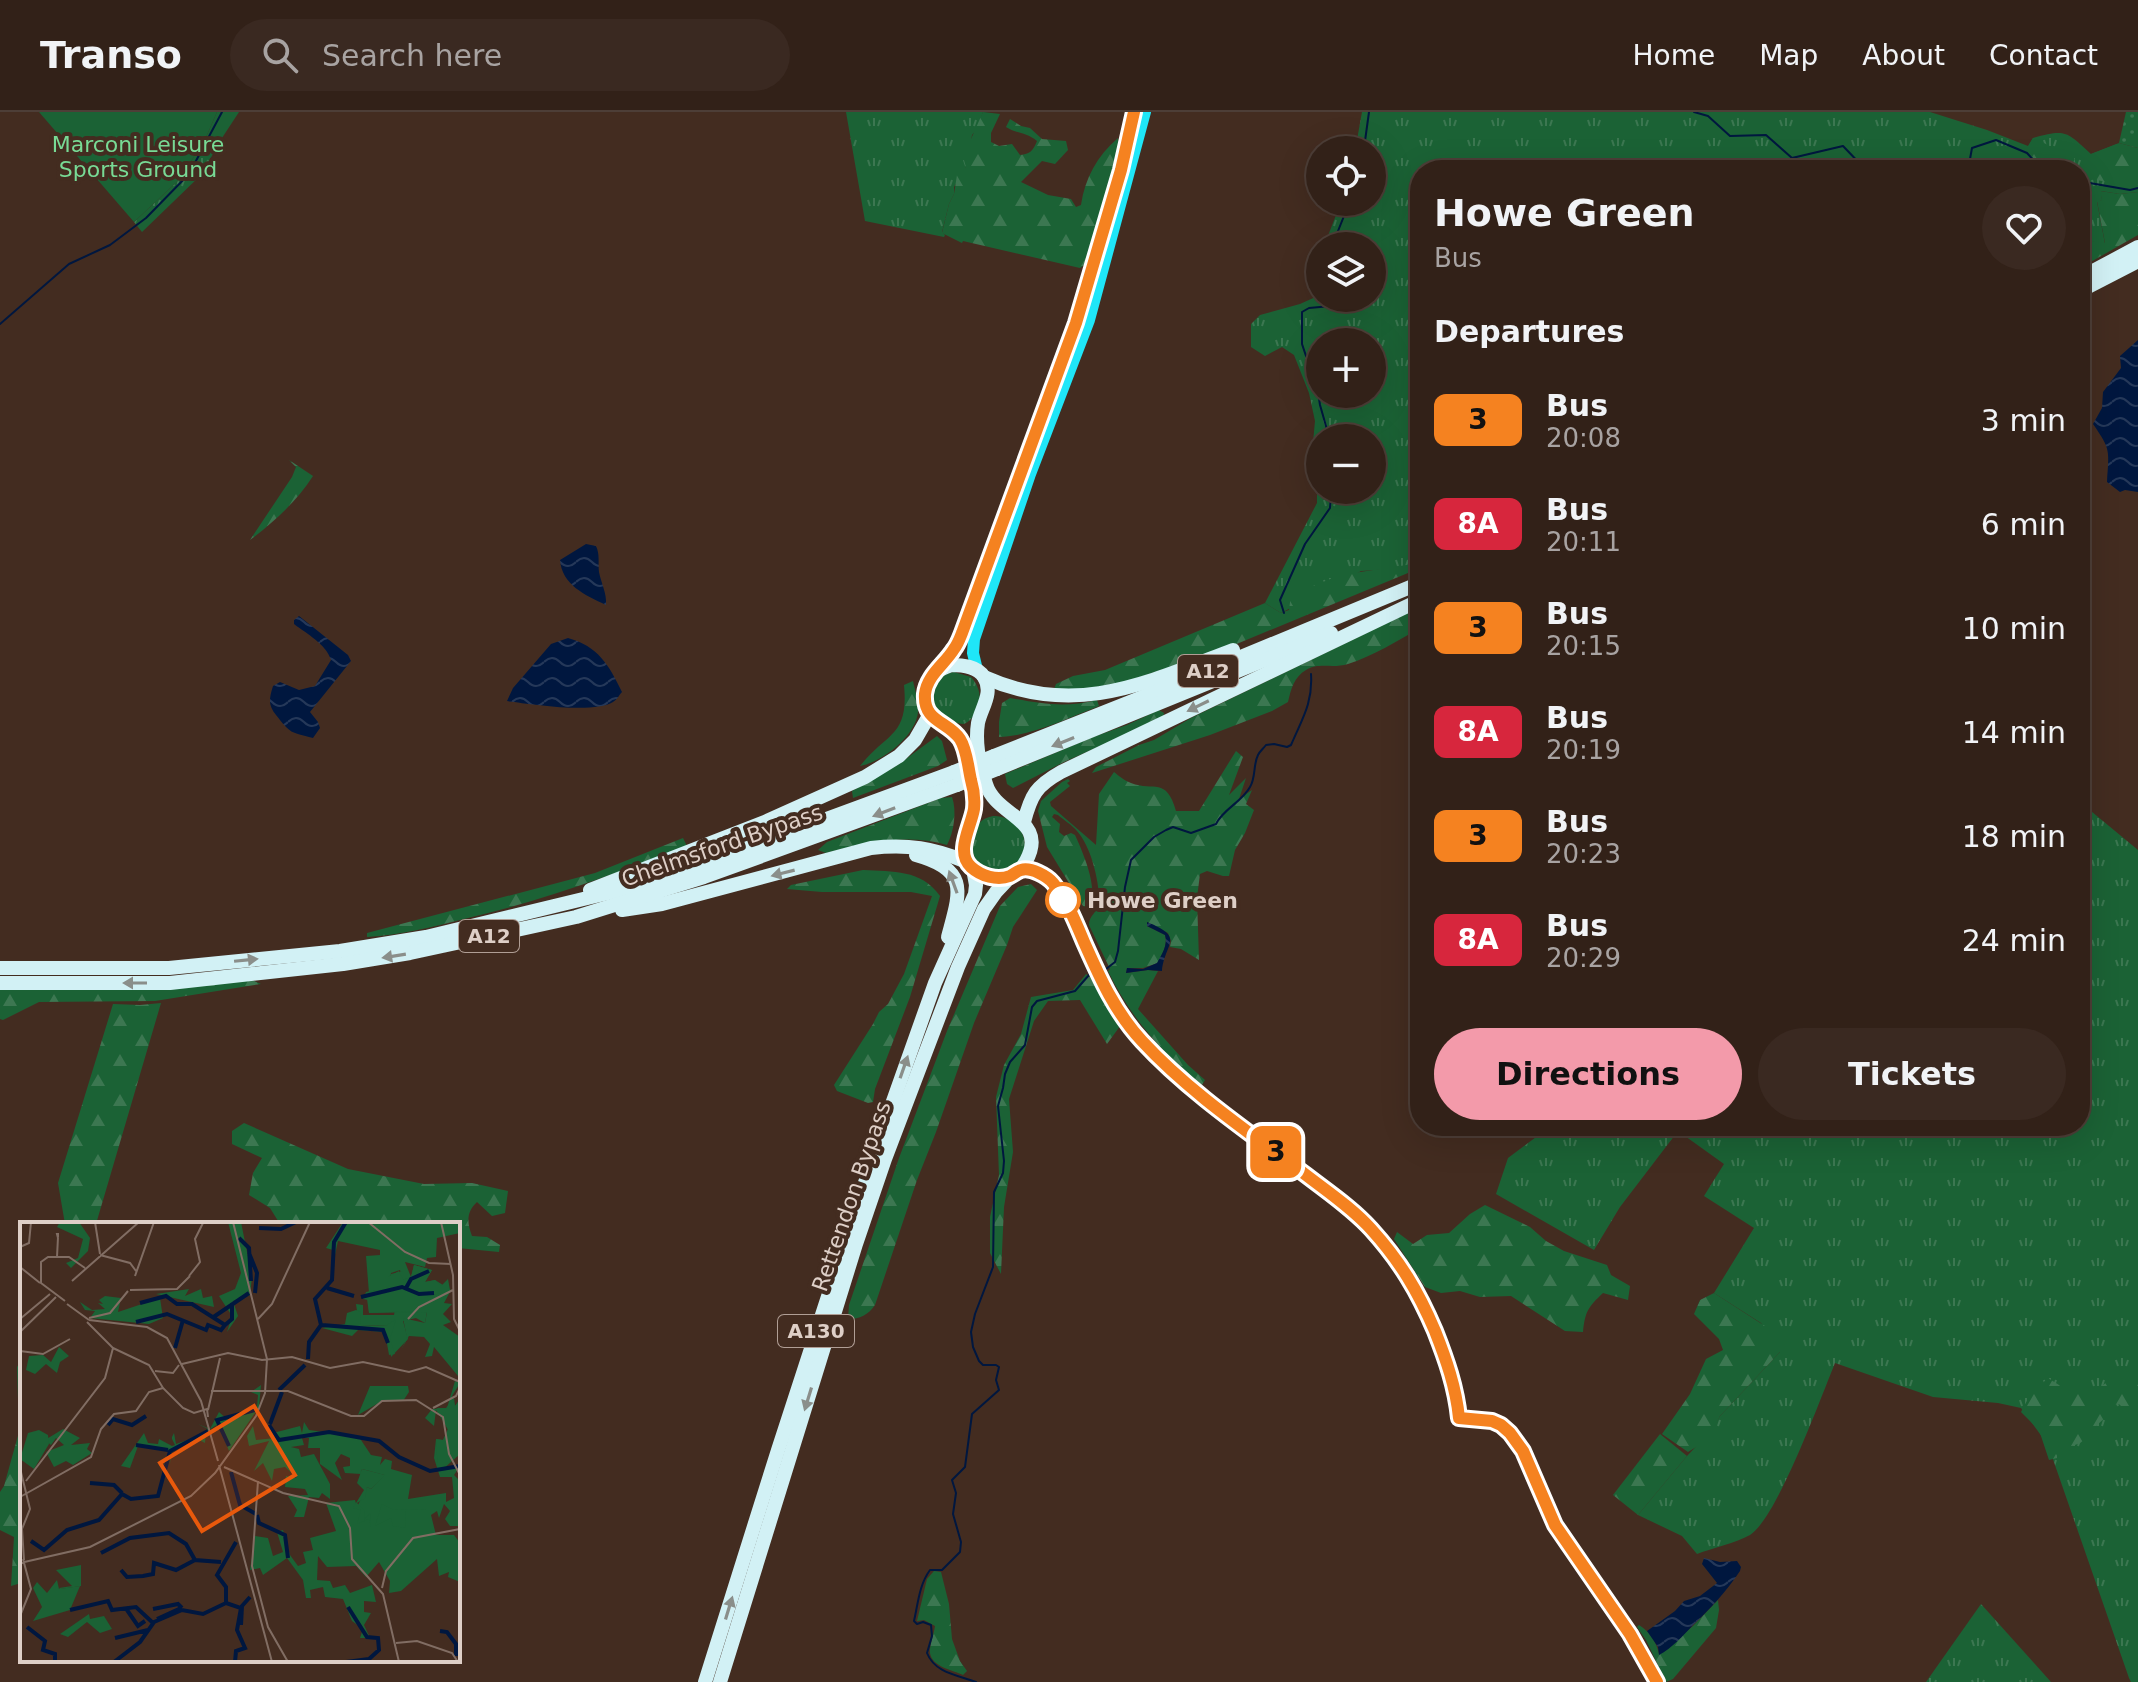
<!DOCTYPE html>
<html lang="en">
<head>
<meta charset="utf-8">
<style>
	:root { --surface:#322118; --page:#3a2921; --text:#f1f3f6; --muted:#a8a3a2; --line:#4d3e37; --accent:#f39aaa }
	body { margin:0; font-family:"DejaVu Sans",sans-serif; background:var(--page); color:var(--text); height:100vh; display:flex; flex-direction:column; font-size:30px; white-space:nowrap }
	* { box-sizing:border-box; margin:0 }
	p { font-size:26px; color:var(--muted) }
	.icon { flex:none; width:44px; height:44px; fill:none; stroke:currentColor; stroke-width:2; stroke-linecap:round; stroke-linejoin:round }
	.map { position:relative; flex:1; overflow:hidden }
	.details { position:absolute; left:1410px; top:48px; width:680px; height:976px; display:flex; flex-direction:column; background:var(--surface); border-radius:32px; box-shadow:0 8px 32px #0002,0 0 0 2px var(--line) }
	.details>* { flex:none }
	.badge { padding:0 16px; border-radius:12px; font-size:28px; line-height:52px }
	.fabs { position:absolute; left:1306px; top:24px; display:grid; gap:16px }
	.fabs a { display:grid; place-items:center; width:80px; height:80px; border-radius:50%; background:var(--surface); box-shadow:0 8px 32px #0002,0 0 0 2px var(--line); font-size:40px }
	.map>.badge { position:absolute; translate:-50% -50%; box-shadow:0 0 0 4px #fff }
	h2 { padding:0 24px; font-size:30px; line-height:72px }
	.round { display:grid; place-items:center; flex:none; width:84px; height:84px; border-radius:42px; background:var(--page) }
	.summary { display:flex; align-items:center; justify-content:space-between; height:136px; padding:0 24px }
	h1 { font-size:38px; font-weight:600; line-height:60px }
	.button { display:flex; gap:16px; margin-top:auto; padding:16px 24px }
	.button a { flex:1; height:92px; border-radius:48px; background:var(--accent); color:#111; font-size:32px; font-weight:600; line-height:92px; text-align:center }
	.button a+a { background:var(--page); color:var(--text) }
	ul { padding:0; list-style:none }
	li { display:flex; align-items:center; gap:24px; height:104px; padding:0 24px }
	li div { flex:1 }
	li b { display:block; font-size:30px }
	li em { font-style:normal }
	li .badge { min-width:88px; font-weight:700; text-align:center }
	header { display:flex; align-items:center; gap:48px; box-sizing:border-box; height:112px; padding:0 40px; background:var(--surface); border-bottom:2px solid var(--line) }
	header strong { font-size:38px }
	nav { display:flex; gap:44px; margin-inline-start:auto; font-size:28px }
	.search { width:560px; height:72px; background:var(--page); display:flex; align-items:center; gap:20px; box-sizing:border-box; padding:0 28px; border-radius:44px; color:var(--muted); font-size:30px }
	.map>svg:first-child { display:block }
</style>
</head>
<body>
<header>
<strong>Transo</strong>
<div class="search"><svg class="icon" aria-label="search" viewBox="0 0 24 24"><circle cx="10" cy="10" r="6"/><path d="M15 15l6 6"/></svg>Search here</div>
<nav><a>Home</a><a>Map</a><a>About</a><a>Contact</a></nav>
</header>
<div class="map">
<svg width="2138" height="1570" viewBox="0 0 2138 1570">
	<defs>
		<pattern id="grass-tufts" width="24" height="20" patternUnits="userSpaceOnUse" patternTransform="scale(2)"><rect width="24" height="20" fill="#1b6235"/><path d="M3 7l-1-3M5 7V3M7 7l1-3M15 17l-1-3M17 17v-4M19 17l1-3" fill="none" stroke="#3c7751"/></pattern>
		<pattern id="forest-firs" width="22" height="20" patternUnits="userSpaceOnUse" patternTransform="scale(2)"><rect width="22" height="20" fill="#1b6235"/><path d="M5 1l3.5 6h-7zM16 11l3.5 6h-7z" fill="#3c7751"/></pattern>
		<pattern id="garden-dots" width="8" height="8" patternUnits="userSpaceOnUse" patternTransform="scale(2)"><rect width="8" height="8" fill="#1b6235"/><path d="M2 2h.1M6 6h.1" fill="none" stroke="#3c7751" stroke-width="1.8" stroke-linecap="round"/></pattern>
		<pattern id="water-waves" width="16" height="10" patternUnits="userSpaceOnUse" patternTransform="scale(2)"><rect width="16" height="10" fill="#00173f"/><path d="M0 5q4-4 8 0t8 0" fill="none" stroke="#253859"/></pattern>
	</defs>
	<rect width="100%" height="100%" fill="#432c20"/>
	<g fill="url(#grass-tufts)" fill-rule="evenodd">
		<polygon points="217,0 239,0 218,32 203,61 142,120 134,110 181,66 207,23"/>
		<polygon points="846,0 983,0 977,17 972,23 966,55 954,75 954,82 949,92 942,120 945,123 944,125 865,109"/>
		<path d="M1362,0H1930L1987,18L2028,34L2033,26C2066,17 2066,19 2091,42L2119,31L2138,36V80L2120,82L2101,79L2102,88L2097,90L2105,132L2085,128L2080,131V58H1420V451L1391,457L1361,459L1281,501L1265,491L1317,391V370L1311,353L1315,309L1309,281L1294,243L1282,235L1265,244L1251,235V212L1260,203L1300,192L1320,183V186H1372V134H1324L1338,98V90H1372V38H1353L1357,28ZM1320,230H1372V282H1320ZM1320,326H1372V378H1320Z"/>
		<path d="M954,560L971,565C985,580 982,603 964,612C929,611 917,568 954,560Z"/>
		<path d="M2080,690L2138,738V1570H2131L2129,1566L2048,1333L2021,1296L1998,1291L1933,1285L1835,1251C1821,1285 1777,1406 1750,1423C1736,1431 1712,1436 1697,1442L1682,1424L1638,1403L1687,1344L1712,1318L1720,1304L1780,1240L1761,1211L1714,1181L1754,1116L1704,1084L1724,1052L1678,1019L1620,1095L1594,1138L1496,1082L1508,1046L1551,1014H2080Z"/>
		<path d="M993,704C1015,703 1034,727 1020,748C1005,770 965,759 973,725C976,713 980,707 993,704Z"/>
		<polygon points="1981,1492 2051,1570 1926,1570"/>
	</g>
	<g fill="url(#forest-firs)">
		<path d="M983,0L1000,2L991,21V30L999,34L1012,32L1020,43C1030,42 1033,39 1037,29C1026,20 1017,22 1006,15L1010,7L1021,14L1030,16L1042,27L1066,29L1068,38L1055,52L1042,49L1021,70L1048,83L1071,87L1076,95L1081,93C1085,66 1097,44 1118,26C1122,59 1102,114 1092,148L1080,156L963,129L962,131L942,121L949,92L954,82L957,63L966,55L963,45Z"/>
		<polygon points="2033,26 2074,45 2077,58 2036,49 2026,38"/>
		<polygon points="2117,32 2138,37 2138,73 2122,73 2097,68 2091,42"/>
		<polygon points="2100,79 2120,82 2138,80 2138,123 2080,156 2080,131 2085,128 2105,131 2097,89 2102,88"/>
		<path d="M289,348L313,364C297,389 274,410 250,428L292,365L296,355Z"/>
		<polygon points="1420,451 1420,456 1227,536 1107,576 1053,580 1056,572 1073,564 1105,558 1265,491 1281,501 1289,498 1291,483 1340,463"/>
		<path d="M1420,495V516C1397,529 1373,544 1348,552C1332,557 1319,550 1306,558C1294,565 1291,577 1288,590L1272,599L1210,623L1092,661L1096,655L1139,633L1154,628L1191,606Z"/>
		<path d="M913,569C915,578 919,591 918,600C916,624 882,650 860,654C887,620 909,625 904,573Z"/>
		<path d="M1010,586C1043,592 1065,596 1097,588L1099,594C1068,606 1032,624 999,625V610L1002,591Z"/>
		<polygon points="1159,598 1164,601 1163,606 1064,650 1013,676 1007,672 1005,662 1093,625 1127,613"/>
		<polygon points="937,624 942,629 947,648 938,654 853,686 852,679 899,652"/>
		<path d="M1236,639L1243,645L1229,683L1246,666L1239,687L1252,678L1246,692L1254,698L1245,721L1235,738L1229,764H1223L1207,759L1200,762L1197,786L1199,848L1181,837L1170,835L1171,829L1168,821L1147,810V814L1165,823C1168,833 1162,842 1158,851L1143,856H1127L1126,861L1148,858L1158,859L1138,897L1188,953L1205,968L1202,973C1163,943 1129,903 1108,859L1110,857L1089,813C1089,803 1098,800 1099,791C1100,771 1091,734 1077,719C1072,713 1064,708 1058,703L1054,702L1052,705L1060,712L1059,720L1064,724L1071,721L1075,723C1084,743 1098,775 1090,796L1083,794L1047,735L1038,699L1041,689L1062,670L1068,667L1070,669L1067,671L1070,674L1050,690L1051,694L1096,733L1099,682L1114,660C1119,664 1125,669 1131,671C1154,680 1166,664 1176,699H1199Z"/>
		<path d="M952,685C957,699 954,720 947,733C908,721 865,731 826,741L818,738L827,730L941,686Z"/>
		<path d="M683,726L687,734C612,763 542,789 464,807C432,815 401,823 367,825V821L595,761Z"/>
		<path d="M863,758C893,760 921,757 940,784L910,885L875,977L873,990L868,991L837,979L834,973L873,912L879,900L888,892L904,862L932,784L911,780H822L787,777L791,773Z"/>
		<path d="M1031,772L1037,778L1013,815L1007,833L974,911L936,1020L917,1068L875,1193C868,1203 860,1207 848,1207L849,1193L899,1046L947,919L1000,794L1018,775Z"/>
		<polygon points="1086,862 1090,865 1095,863 1123,910 1107,932 1080,888 1048,889 1034,909 1009,987 1013,1040 1004,1095 1001,1162 990,1141 990,1105 999,1063 996,985 1004,953 1021,922 1031,885 1073,878"/>
		<polygon points="252,868 261,872 155,889 39,890 3,908 0,907 0,876"/>
		<polygon points="161,891 96,1112 65,1112 58,1071 113,892 140,893"/>
		<path d="M244,1011L348,1057L424,1072L472,1071L508,1079L505,1101L492,1104L477,1090C466,1100 467,1111 472,1124L487,1125L500,1133L499,1140L458,1136V1112H280L270,1096L249,1083L253,1061L262,1046L232,1032V1019Z"/>
		<path d="M1485,1093L1530,1115L1546,1129L1564,1139L1607,1153L1611,1163L1630,1174L1628,1188L1603,1181C1588,1195 1585,1200 1583,1220L1565,1219L1511,1184L1480,1185L1460,1179L1441,1181L1425,1175L1394,1127L1397,1120L1413,1132L1427,1123L1449,1121L1470,1102Z"/>
		<polygon points="1714,1181 1782,1225 1780,1240 1720,1304 1713,1318 1701,1332 1688,1340 1662,1322 1690,1282 1706,1247 1723,1238 1719,1227 1694,1202 1700,1188"/>
		<polygon points="22,1247 22,1467 21,1471 11,1474 14,1425 0,1418 0,1380 4,1374 19,1320 17,1255"/>
		<polygon points="2138,1263 2138,1311 2119,1292 2113,1293 2107,1304 2097,1313 2095,1320 2080,1331 2057,1340 2057,1346 2049,1348 2039,1318 2021,1300 2030,1283 2048,1266 2059,1273 2066,1280 2070,1275 2098,1277 2111,1267"/>
		<polygon points="1660,1322 1687,1344 1638,1403 1613,1383"/>
		<path d="M934,1459L941,1460L949,1492L952,1527L960,1549L967,1559L963,1563C953,1558 932,1555 930,1541C929,1535 934,1522 935,1514L924,1508L917,1509L927,1467Z"/>
		<path d="M1718,1488L1719,1498L1716,1516L1673,1567L1666,1570L1646,1528L1637,1515L1639,1513C1650,1520 1656,1529 1659,1542L1693,1514Z"/>
	</g>
	<polygon fill="#1b6235" points="39,0 217,0 207,23 181,66 134,110"/>
	<polygon fill="url(#garden-dots)" points="2126,0 2138,0 2138,36 2119,31"/>
	<g fill="url(#water-waves)">
		<path d="M2138,228V380L2125,378L2120,380L2107,370C2109,338 2111,338 2093,312L2102,296L2103,280L2121,256L2120,244Z"/>
		<path d="M586,432L596,434C600,442 598,451 599,460C601,471 607,481 606,493C585,483 562,473 560,448Z"/>
		<path d="M299,504L348,543L351,549L310,600L318,610L320,616L313,626C290,620 291,622 276,603C268,593 269,587 273,574L280,570L299,578L315,574L331,548C326,532 307,522 294,512V508Z"/>
		<path d="M568,526C598,534 609,553 622,580C619,583 617,588 613,590C594,602 530,592 507,589L513,576L551,532Z"/>
		<path d="M1147,810C1186,826 1165,830 1162,859L1148,858L1126,861L1127,856L1143,857L1157,851C1162,842 1168,833 1165,823L1147,814Z"/>
		<path d="M1704,1446L1720,1450L1737,1449L1741,1455L1740,1459C1725,1481 1712,1495 1693,1513C1683,1524 1672,1536 1659,1543L1658,1535L1647,1519L1675,1499L1684,1489L1700,1484L1717,1471L1702,1452Z"/>
	</g>
	<g fill="none" stroke-linecap="round" stroke-linejoin="round">
		<g stroke="#00173f" stroke-width="2">
			<polyline points="1694,0 1708,4 1730,24 1766,23 1792,46 1843,34 1866,58"/>
			<polyline points="1361,38 1365,29 1369,0"/>
			<polyline points="1910,58 1918,50 1938,54 1940,58"/>
			<polyline points="1968,58 1972,36 1996,28 2027,41 2038,53 2067,58"/>
			<polyline points="2080,67 2084,70 2130,78 2138,76"/>
			<polyline points="1332,134 1344,104 1342,90"/>
			<polyline points="0,212 69,152 110,133 146,106 189,62 222,0"/>
			<polyline points="1326,326 1328,321 1320,293 1314,254 1306,244 1302,232 1302,200 1309,196 1331,194 1336,186"/>
			<polyline points="1284,501 1280,488 1305,432 1330,396 1331,378"/>
			<path d="M1106,857L1115,850L1118,839L1125,775L1131,748L1154,725L1166,718L1173,715L1191,721L1216,712C1223,697 1242,690 1250,675C1256,665 1253,653 1258,643C1260,639 1263,637 1266,633L1274,632L1287,635L1291,633C1302,607 1313,591 1311,562"/>
			<path d="M976,1570C957,1563 935,1561 927,1541L932,1524L931,1513L923,1510L917,1512L914,1509C918,1492 919,1473 930,1458H942L960,1440L961,1430L953,1402L956,1381L952,1368L965,1355L972,1302L999,1278L996,1268L999,1255L996,1253H983L979,1249L973,1235L971,1220L975,1202L993,1155L994,1080L1003,1061L1004,1049L998,994L1003,976L1005,962L1010,950L1025,933L1032,895L1037,889L1075,879L1089,863"/>
		</g>
		<g stroke="#1fe6f8" stroke-width="12">
			<polyline points="939,557 954,537 962,521 1076,211 1121,58 1134,0"/>
			<polyline points="977,558 973,541 974,527 1030,362 1089,208 1145,0"/>
		</g>
		<g stroke="#d2f1f5" stroke-width="14">
			<polyline points="2080,166 2138,135"/>
			<polyline points="2080,179 2138,149"/>
			<path d="M951,553C962,553 977,554 984,565C994,581 981,596 978,611C975,630 980,654 986,672C996,705 1049,707 1026,749C1022,757 1016,762 1008,764C998,767 987,765 978,760C951,745 972,716 974,694C976,675 969,652 963,634C955,611 924,613 925,583C925,566 936,558 951,553Z"/>
			<path d="M984,565C1076,606 1146,571 1233,538"/>
			<polyline points="994,644 1178,571 1420,471"/>
			<polyline points="997,657 1331,521"/>
			<path d="M1024,710C1031,683 1036,674 1061,660L1420,488"/>
			<path d="M916,743C970,758 960,780 948,825"/>
			<polyline points="590,778 767,709 865,665 899,644 915,628 930,602"/>
			<path d="M622,798L662,792L871,736C908,732 933,736 967,750"/>
			<polyline points="0,856 169,856 340,839 426,825 608,781 710,750 954,660"/>
			<polyline points="0,871 170,871 343,852 410,841 576,805 704,765 957,673"/>
			<polyline points="705,1570 778,1338 876,1037 935,871 975,782 976,773 973,757"/>
			<polyline points="720,1570 856,1132 885,1047 958,855 984,797 996,780 1012,763"/>
		</g>
		<g stroke="#d2f1f5" stroke-width="14">
			<polyline points="954,660 994,644"/>
			<polyline points="957,673 997,657"/>
		</g>
	</g>
	<defs><path id="oneway-solid" d="M-6-.8H1V-3.2L6.5 0L1 3.2V.8H-6Z" transform="scale(2)"/></defs>
	<g fill="#8a8e8a">
		<use href="#oneway-solid" transform="translate(1198 594) rotate(154)"/>
		<use href="#oneway-solid" transform="translate(1063 630) rotate(158)"/>
		<use href="#oneway-solid" transform="translate(884 700) rotate(159)"/>
		<use href="#oneway-solid" transform="translate(783 761) rotate(166)"/>
		<use href="#oneway-solid" transform="translate(953 770) rotate(-110)"/>
		<use href="#oneway-solid" transform="translate(394 844) rotate(171)"/>
		<use href="#oneway-solid" transform="translate(246 848) rotate(-6)"/>
		<use href="#oneway-solid" transform="translate(135 871) rotate(-180)"/>
		<use href="#oneway-solid" transform="translate(904 955) rotate(-71)"/>
		<use href="#oneway-solid" transform="translate(808 1287) rotate(107)"/>
		<use href="#oneway-solid" transform="translate(729 1496) rotate(-73)"/>
	</g>
	<g fill="none" stroke-linecap="round" stroke-linejoin="round">
		<g stroke="#fff" stroke-width="18">
			<path id="line" d="M1134,0L1121,58L1076,211L962,521C960,526 958,532 954,537C945,552 927,563 925,582C923,610 948,609 960,627C967,638 968,655 971,668C974,678 975,687 974,697C971,715 955,740 971,755C981,764 997,769 1010,764C1014,762 1017,759 1021,758C1031,755 1047,764 1053,771C1067,788 1076,811 1084,830C1100,866 1115,900 1142,929C1189,980 1250,1021 1306,1063C1328,1080 1352,1096 1371,1117C1400,1149 1418,1179 1435,1219C1446,1247 1456,1275 1459,1306L1492,1309L1501,1313L1510,1321L1523,1339L1555,1413L1630,1522L1657,1570"/>
		</g>
		<use href="#line" stroke="#f58220" stroke-width="12"/>
	</g>
	<circle fill="#fff" stroke="#f58220" stroke-width="4" cx="1063" cy="788" r="16"/>
	<g text-anchor="middle" stroke-width="8" stroke-linejoin="round" paint-order="stroke">
		<g fill="#432c20" stroke="#b09e95" stroke-width="2">
			<rect x="1178" y="543" width="60" height="32" rx="6"/>
			<rect x="459" y="808" width="60" height="32" rx="6"/>
			<rect x="778" y="1203" width="76" height="32" rx="6"/>
		</g>
		<g font-size="20" font-weight="bold" fill="#decfc7">
			<text x="1208" y="566">A12</text>
			<text x="489" y="831">A12</text>
			<text x="816" y="1226">A130</text>
		</g>
		<g font-size="22" fill="#78da95" stroke="#432c20">
			<text x="138" y="40">Marconi Leisure<tspan x="138" dy="25">Sports Ground</tspan></text>
		</g>
		<g font-size="22" fill="#decfc7" stroke="#432c20">
			<text transform="translate(722 733) rotate(-19)" y="8">Chelmsford Bypass</text>
			<text transform="translate(851 1084) rotate(-71)" y="8">Rettendon Bypass</text>
		</g>
		<g font-size="22" font-weight="bold" fill="#decfc7" stroke="#432c20" text-anchor="start">
			<text x="1087" y="796">Howe Green</text>
		</g>
	</g>
	<g transform="translate(20 1110)">
		<rect width="440" height="440" fill="#432c20"/>
		<path d="M208,0H221L232,55L230,73L213,79L218,94L207,110L212,94L199,74L215,67L221,51ZM323,0H440V11L417,16L416,35L407,36L405,45L385,40L391,55L383,59L380,48L371,51L369,67L349,71L346,34L360,33V28L318,19L314,37L313,28L306,26ZM169,67L165,74L181,67L183,76L192,74L194,85L136,72ZM85,74L101,76L98,90L140,76L143,96L129,102L70,96L75,89L65,88L60,80L72,88L85,87L78,81L83,82L79,78ZM336,82L343,83V93H374L375,88L395,89L408,82L409,88L400,86L407,90L405,101L396,96L383,99L388,117L371,135L368,104L339,103ZM241,163L239,185L209,229L198,202L186,210L185,221L175,216L151,230L150,242L149,229L118,224L110,246L101,244L124,211L128,221L138,222L139,217L152,224L155,223L152,217V215L154,211L156,222L179,214L188,207L178,202L190,207L199,190L208,198L237,185L238,173L231,170ZM434,176L435,184L439,178L440,232L422,248L440,244L434,253L440,259V304H430L425,297L430,289L424,282L419,296L417,289L411,293L416,313H434L440,321V360L428,355L429,350L419,354L417,337L381,369L369,371L370,359L359,340L346,355L336,344L307,345L298,334L297,358L310,359L313,366L325,363L330,371L352,363L356,380L344,379V390L351,391L344,403L350,416H340L343,407L332,399L323,377L305,375L303,365L290,368L291,376H286L283,358L267,336L243,353L240,346L230,348L235,314L248,316L253,334L263,330L257,310L263,308L270,333L278,344L286,341L283,330L293,328L290,316L316,309L306,281L335,278L337,285L347,265L351,267L364,253L342,247L341,252L325,251L323,245L330,244V236L321,232L315,241L322,258L300,242V226H288L289,216H282L284,223L271,225L279,227L281,235L294,232L310,262V277L302,271L299,276L289,275L284,295H274L277,288L268,274L288,273L285,267L265,265L266,254L277,256L265,245L254,247L252,259L243,241L234,249L249,219L229,224L227,214L233,204L236,218L255,216L253,211L280,204L282,211L284,200L289,208L339,215L351,233L362,235L360,243L365,237L372,239L371,247L392,253L388,277L426,271V280L434,276L432,255H420L414,236L416,217L423,218L428,208L417,186H426ZM43,207L60,216L51,223L70,221L67,227L72,231L53,243L46,239L34,245L26,230L44,223L36,216L31,223L25,218ZM37,358L39,367L60,364L50,388L13,399L22,385L13,366L17,360L27,371ZM69,392L70,397L84,394L92,407L80,411L67,400L48,415L40,412Z" fill="#1b6235"/>
		<path d="M394,43L412,48L405,60L415,58L431,68L424,81L432,82L423,92L431,100L423,103L440,115L438,154L414,125L412,134L405,135L410,122L404,115L389,114L381,128L387,116L383,96L405,101L407,90L349,91L348,78L343,77L346,70L368,67L371,52L383,49V58L391,55ZM336,88L341,90L340,103L366,104L376,97L370,117L375,132L369,133L365,110L338,108L332,114L302,106L325,102L327,91ZM342,247L365,253L351,267L347,265L345,276L337,281L345,289L344,298L350,291L351,305L349,297L337,302L341,288L333,286L344,268L337,261ZM362,282L372,287L407,288H385L386,306L373,304L371,296L355,304ZM61,343V364L40,367L39,366L52,364L36,348Z" fill="#1b6235"/>
		<path d="M40,0H59L70,16L68,29L51,46L46,41L58,36L63,17L37,5ZM394,43L412,48L405,60L415,58L421,64L428,57L430,68L404,76V83L395,89L349,91L346,70L368,67V55L379,49L383,58L391,55ZM39,125L49,134L40,140L37,151L26,142L15,152L6,148L9,134L23,133L31,140ZM435,159L440,161L432,174L435,184L440,178V232L418,249L416,217L423,218L428,207L416,188L414,204L405,196L412,187L427,186ZM350,164H388L389,170L383,179H362L338,193ZM19,208L28,213L29,222L14,247L0,237L8,211Z" fill="#1b6235"/>
		<path fill="none" stroke="#00173f" stroke-width="4" d="M239,6L261,7L276,0M219,16L229,26L231,59M229,31L237,51L235,71M307,66L334,74M386,66L391,57L409,49M341,75L382,65L399,72L414,71M120,81L146,74L157,82H172L205,103L212,97V81M192,96L229,71M116,100L147,92L186,108L188,103L201,108L205,103M302,103L363,108L368,121M155,126L163,98M288,137L289,120L301,103L295,77L312,58L314,20L326,0M259,168L285,143M250,202L262,170M88,203L93,197L112,203L126,194M249,203L259,218L309,210L359,219L379,235L410,249L440,244M116,223L148,228M209,224L197,198L235,188M211,250L220,283L236,292M70,261L94,263L102,271M237,293L239,301L265,313L268,336M11,319L24,328L47,308L79,298L102,272L111,277L138,274L150,229L188,209M81,331L110,316L149,311L166,322L175,338L201,340M101,348L107,355L123,354L133,352L134,341L156,348L175,338M133,387L158,382L162,386M50,388L88,379L92,388L116,385L132,400M107,388L118,404L125,399M137,397L161,386M221,403L222,384L230,375M7,405L25,419L23,428L35,432V440M420,409L427,410L436,422V434M95,416L128,408M94,440L120,420L134,400L162,388L183,392L206,381M215,440L216,429L225,426L217,408L221,386L206,381V365L197,353L216,320M326,440L349,437L359,428L358,416L347,415L328,385"/>
		<path fill="none" stroke="#816d63" stroke-width="2" d="M75,0L80,32M348,0L385,30L409,41L431,42M421,0L433,53L434,97L440,109M0,25L9,21L11,0M80,33L110,41L116,49M37,35L38,15V12H37L38,16M0,45L20,61M115,54L134,0M169,54L180,40L175,17L183,1M52,59L119,0M110,68L157,67L170,54M45,79L21,61V40L28,35H49L65,46M47,82L69,98M69,96L90,91L108,69M0,97L30,72M238,97L252,82L290,0M388,97L399,85L433,68M69,98L127,105L147,116L181,179L198,239M0,110L36,75M93,126L129,143L143,166L163,186L174,191L187,187L188,195M0,129L23,132L50,117M162,142L208,131L242,138L272,135L310,146L343,140L389,150L406,145L440,160M135,149L153,151L159,143M191,169H268L331,194H344L362,179L396,178L423,195L429,232L440,253M413,186L436,174L440,166M188,188L200,136M199,243L252,440M204,245L263,271L319,284L330,306L332,337L363,372L379,440M0,246L10,287L2,307L4,338M6,259L85,156L93,126L67,100M238,259L232,344L248,405L268,440M0,275L71,235L81,207L94,192L116,189L129,170L143,166M0,341L70,325L171,274L195,251L236,194L245,171L247,137L213,0M362,366L366,349L393,316L440,307M0,394L11,367L3,337M376,421L397,419L432,431L438,440"/>
		<path fill="#e8590c" fill-opacity="0.15" stroke="#e8590c" stroke-width="4" d="M234,184L275,253L182,309L140,241Z"/>
		<rect width="440" height="440" fill="none" stroke="#decfc7" stroke-width="4"/>
	</g>
</svg>
<div class="fabs">
<a><svg class="icon" aria-label="locate" viewBox="0 0 24 24"><circle cx="12" cy="12" r="6"/><path d="M12 2v4M12 18v4M2 12h4M18 12h4"/></svg></a>
<a><svg class="icon" aria-label="layers" viewBox="0 0 24 24"><path d="M12 4l9 5-9 5-9-5zM3 14l9 5 9-5"/></svg></a>
<a>+</a>
<a>−</a>
</div>
<b class="badge" style="left:1276px;top:1040px;background:#f58220;color:#111">3</b>
<section class="details">
<div class="summary"><div><h1>Howe Green</h1><p>Bus</p></div><a class="round"><svg class="icon" aria-label="heart" viewBox="0 0 24 24"><path d="M12 20l-8-8c-3-5 5-10 8-4 3-6 11-1 8 4z"/></svg></a></div>
<h2>Departures</h2>
<ul>
<li><span class="badge" style="background:#f58220;color:#111">3</span><div><b>Bus</b><p>20:08</p></div><em>3 min</em></li>
<li><span class="badge" style="background:#d7263d;color:#fff">8A</span><div><b>Bus</b><p>20:11</p></div><em>6 min</em></li>
<li><span class="badge" style="background:#f58220;color:#111">3</span><div><b>Bus</b><p>20:15</p></div><em>10 min</em></li>
<li><span class="badge" style="background:#d7263d;color:#fff">8A</span><div><b>Bus</b><p>20:19</p></div><em>14 min</em></li>
<li><span class="badge" style="background:#f58220;color:#111">3</span><div><b>Bus</b><p>20:23</p></div><em>18 min</em></li>
<li><span class="badge" style="background:#d7263d;color:#fff">8A</span><div><b>Bus</b><p>20:29</p></div><em>24 min</em></li>
</ul>
<div class="button"><a>Directions</a><a>Tickets</a></div>
</section>
</div>
</body>
</html>
